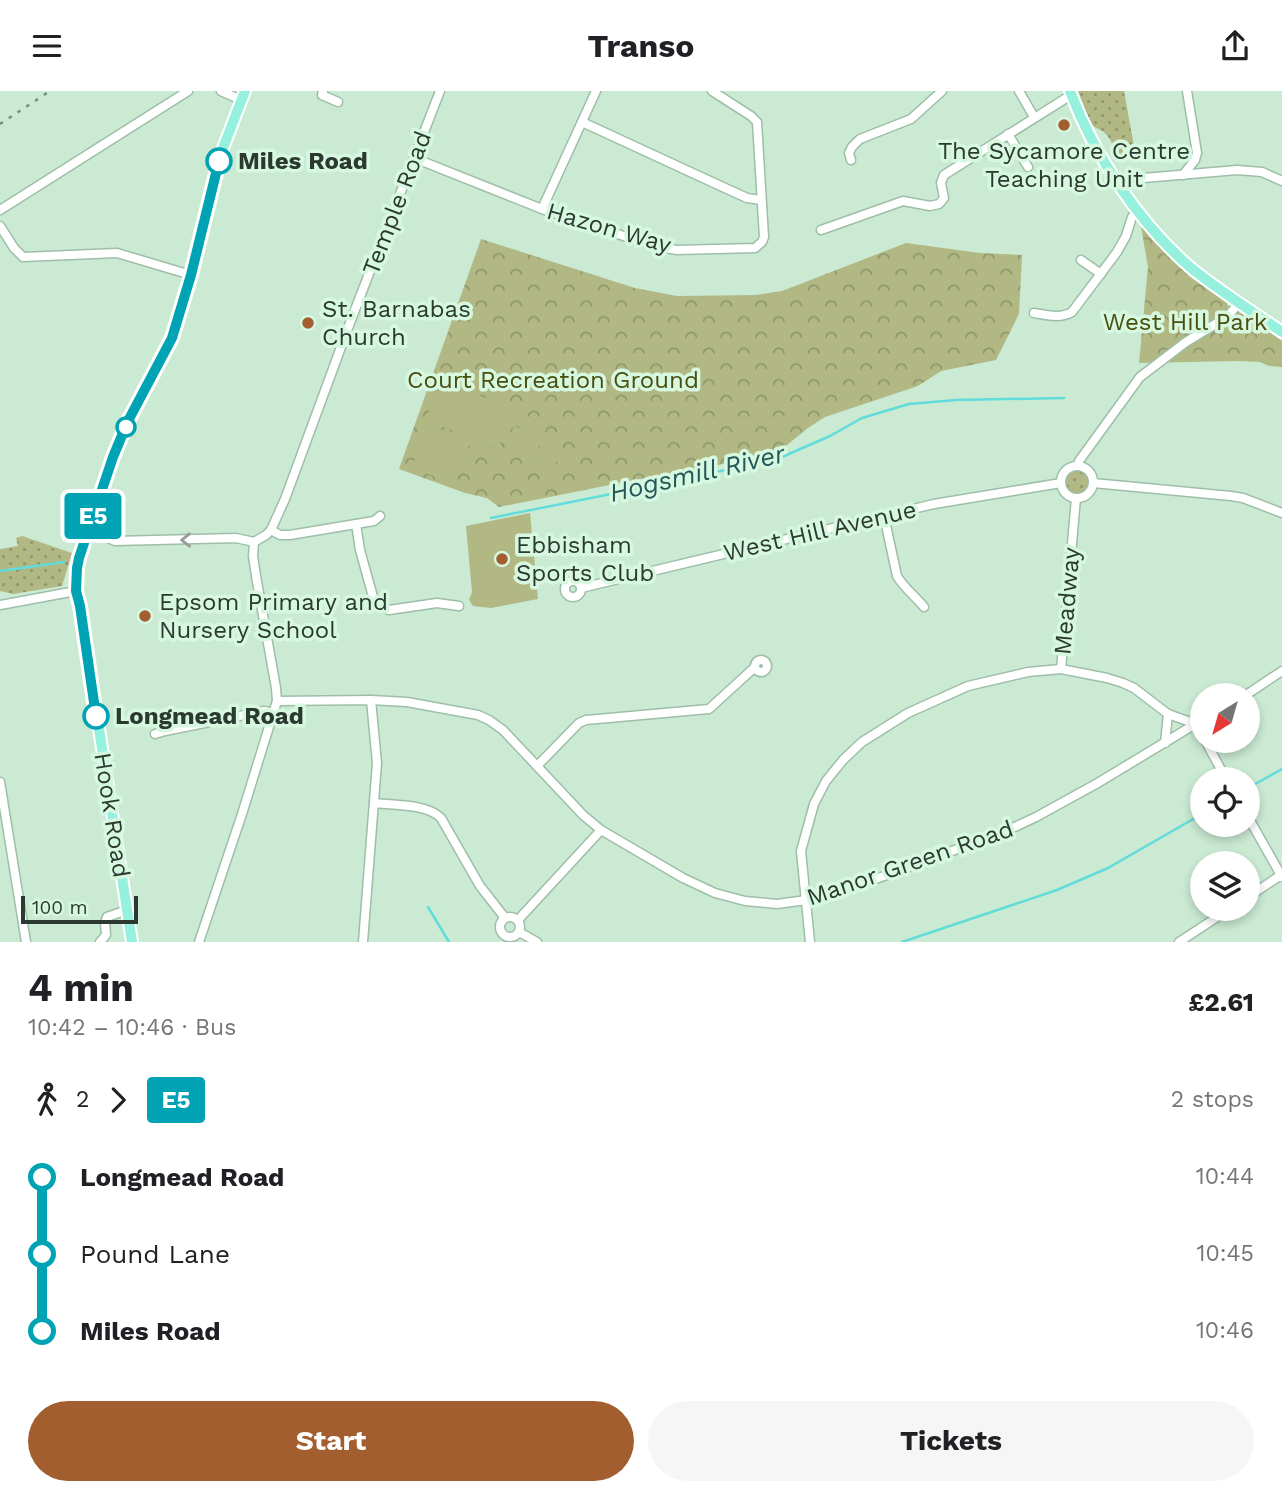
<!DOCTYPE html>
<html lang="en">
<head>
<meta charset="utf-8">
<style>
	:root { --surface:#fff; --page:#f6f6f6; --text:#202124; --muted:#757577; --accent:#a25e2e }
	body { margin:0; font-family:"Work Sans",sans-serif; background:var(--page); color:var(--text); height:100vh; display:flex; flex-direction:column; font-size:26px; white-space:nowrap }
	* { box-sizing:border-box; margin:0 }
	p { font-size:23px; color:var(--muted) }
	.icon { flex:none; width:38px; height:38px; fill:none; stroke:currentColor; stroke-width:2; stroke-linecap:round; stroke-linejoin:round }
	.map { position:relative; height:851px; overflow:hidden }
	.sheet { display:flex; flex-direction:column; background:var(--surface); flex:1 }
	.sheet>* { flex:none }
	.badge { padding:0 14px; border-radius:5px; font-size:24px; line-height:46px }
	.needle { width:46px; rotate:217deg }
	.controls { position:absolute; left:1190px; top:592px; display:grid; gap:14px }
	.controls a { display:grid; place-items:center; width:70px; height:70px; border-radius:50%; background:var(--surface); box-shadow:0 4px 10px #0003; font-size:35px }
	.scale { position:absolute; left:21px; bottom:18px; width:117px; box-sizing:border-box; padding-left:7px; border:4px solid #2c3930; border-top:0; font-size:19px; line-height:24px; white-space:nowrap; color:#2c3930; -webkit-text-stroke:5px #d7f8e0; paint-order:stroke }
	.map>.badge { position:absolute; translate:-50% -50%; box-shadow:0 0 0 4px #fff }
	.legs { display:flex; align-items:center; gap:10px; height:77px; padding:0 28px; font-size:23px }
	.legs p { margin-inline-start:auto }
	.head { display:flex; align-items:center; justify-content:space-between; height:119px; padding:0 28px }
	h1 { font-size:38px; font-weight:700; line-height:52px }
	.cta { display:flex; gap:14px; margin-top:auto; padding:14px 28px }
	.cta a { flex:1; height:80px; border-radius:42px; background:var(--accent); color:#fff; font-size:28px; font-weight:700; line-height:80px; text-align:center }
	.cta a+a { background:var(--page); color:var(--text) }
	ul { padding:0 28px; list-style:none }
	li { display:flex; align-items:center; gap:24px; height:77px; font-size:26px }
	li i { display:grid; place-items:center; width:10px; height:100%; margin:0 9px; background:currentColor }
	li i::after { content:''; width:18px; height:18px; margin:-9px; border:5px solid; border-radius:50%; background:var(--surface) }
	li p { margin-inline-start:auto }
	li:first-child i { background:linear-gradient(#0000 50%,currentColor 0) }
	li:last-child i { background:linear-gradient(currentColor 50%,#0000 0) }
	header { display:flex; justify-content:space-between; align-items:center; height:91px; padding:0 28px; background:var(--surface); font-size:32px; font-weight:700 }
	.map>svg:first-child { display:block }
</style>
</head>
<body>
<header><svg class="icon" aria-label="menu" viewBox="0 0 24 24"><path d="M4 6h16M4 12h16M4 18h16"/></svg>Transo<svg class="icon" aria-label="share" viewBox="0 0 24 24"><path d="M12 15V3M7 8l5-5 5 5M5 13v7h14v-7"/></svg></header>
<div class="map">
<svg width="1282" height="851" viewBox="0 0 1282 851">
	<defs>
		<pattern id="grass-dots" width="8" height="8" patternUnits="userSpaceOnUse" patternTransform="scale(1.75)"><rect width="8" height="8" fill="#b1b884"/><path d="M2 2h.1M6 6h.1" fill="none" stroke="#90976c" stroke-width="1.8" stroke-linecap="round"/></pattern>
		<pattern id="forest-crowns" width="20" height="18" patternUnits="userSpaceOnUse" patternTransform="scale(1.75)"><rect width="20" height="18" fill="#b1b884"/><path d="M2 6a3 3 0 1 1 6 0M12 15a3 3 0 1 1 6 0" fill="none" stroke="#90976c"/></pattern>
	</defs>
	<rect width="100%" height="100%" fill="#caead3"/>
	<g fill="url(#grass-dots)">
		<polygon points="1078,0 1124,0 1135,61 1122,70 1117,66 1115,57 1109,47 1104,41 1091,34"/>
		<circle cx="1077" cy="391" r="12"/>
		<polygon points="22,445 72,462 62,495 13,503 0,500 0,458 18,455 16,447"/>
	</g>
	<g fill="url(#forest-crowns)">
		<polygon points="1141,135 1167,164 1190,186 1226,210 1228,215 1248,226 1282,250 1282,276 1269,275 1260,271 1237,270 1139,272 1148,176"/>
		<polygon points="481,148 635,197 677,205 756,204 782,200 906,152 980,162 1022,164 1019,223 996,269 941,280 918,295 825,326 808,337 782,358 695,380 660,384 499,416 487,407 465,402 399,378"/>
	</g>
	<g fill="#b1b884">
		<polygon points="441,289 514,318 498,358 426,329"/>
		<polygon points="429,334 470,351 454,393 412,377"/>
		<polygon points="514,335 527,340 516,366 504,361"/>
		<polygon points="530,342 542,347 532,373 520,368"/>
		<polygon points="550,350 563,355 552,381 540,376"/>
		<polygon points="530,422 538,508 491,517 473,515 469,509 472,501 466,435"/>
	</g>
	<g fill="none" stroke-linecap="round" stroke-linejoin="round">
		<g stroke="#61dcdb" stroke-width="2.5">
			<polyline points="491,427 686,388 782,366 830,345 862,327 909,313 956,309 1064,307"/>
			<polyline points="0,480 64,471"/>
			<polyline points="1248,697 1282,678"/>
			<polyline points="428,816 449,851"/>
			<polyline points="902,851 1057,799 1108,777 1202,723"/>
		</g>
		<g stroke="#9ebea8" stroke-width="11">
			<g id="minor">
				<polyline points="221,0 241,9"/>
				<polyline points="323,0 322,4 338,11"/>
				<polyline points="1019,0 1034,26"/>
				<polyline points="582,31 725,97 747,107 761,109"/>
				<polyline points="1008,43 1028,76"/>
				<polyline points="414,67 542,118 654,155 677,159 755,157 762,151 764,146 757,31 751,25 712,0"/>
				<polyline points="851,69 849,62 852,56 860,48 911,28 942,0"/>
				<polyline points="1183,84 1195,69 1197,62 1187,0"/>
				<polyline points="1120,95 1132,88 1237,79 1262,81 1282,90"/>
				<polyline points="542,118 596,0"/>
				<polyline points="0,119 188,0"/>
				<polyline points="0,135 14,157 23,166 117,162 191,184"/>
				<polyline points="821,139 903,110 930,115 939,113 944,107 941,92 944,84 1071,4"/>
				<polyline points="1081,169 1101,183"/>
				<path d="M1034,222C1047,224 1060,228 1072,221L1117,161L1126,145L1132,126L1138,120"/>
				<polyline points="1078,375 1079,370 1140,286 1186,251 1227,226 1240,211"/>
				<circle cx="1077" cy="391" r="16"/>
				<polyline points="1093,392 1231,405 1243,407 1282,422"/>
				<path d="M884,425L897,485C904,497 916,506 924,516"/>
				<polyline points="356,433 360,459 375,513 389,519 437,512 459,515"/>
				<polyline points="89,439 115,450 236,447 254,451"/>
				<polyline points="271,439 280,444 290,444 374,430 380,425"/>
				<polyline points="254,451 266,444 271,439 285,408 351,229 440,0"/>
				<circle cx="573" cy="498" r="8"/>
				<polyline points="581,497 934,413 1061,392"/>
				<polyline points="0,514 76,500"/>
				<circle cx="761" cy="575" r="6"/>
				<polyline points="1061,578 1076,407"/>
				<polyline points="1246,604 1282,580"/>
				<polyline points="277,610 371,609 407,611 478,624 489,629 503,639 583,724 601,739 683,787 715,802 745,810 777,813 821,807 921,772 1017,735 1036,726 1096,693 1202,629"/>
				<polyline points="155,643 165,640 264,620 275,622"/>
				<polyline points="1205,649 1226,688"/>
				<polyline points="1165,652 1168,623"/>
				<polyline points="537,675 579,632 586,629 709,618 755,576"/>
				<polyline points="0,691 26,851"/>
				<path d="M374,712C394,714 427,713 441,727L480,795L505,827"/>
				<polyline points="1248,726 1282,786"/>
				<polyline points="1248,806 1281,784"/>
				<circle cx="510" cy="836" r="10"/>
				<polyline points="518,829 601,739"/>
				<polyline points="519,841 537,851"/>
				<polyline points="100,851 106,844 105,832 107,826 127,819"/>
				<polyline points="199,851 242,723 277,610 276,597 256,485 253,465 254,451"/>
				<polyline points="363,851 377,672 371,609"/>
				<polyline points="810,851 801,760 814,713 826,690 843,669 862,651 908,622 968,595 1028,581 1061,578 1107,587 1123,592 1134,597 1168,623 1196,633"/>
				<polyline points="1179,851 1231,817"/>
			</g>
		</g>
		<g stroke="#fff" stroke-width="14">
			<g id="major">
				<path d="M1070,0C1094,64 1138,131 1190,176C1219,200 1252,220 1282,241"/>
				<polyline points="132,851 80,515 76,500 76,488 77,477 81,460 113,366 128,330 172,247 191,184 220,65 245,0"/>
			</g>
		</g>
		<use href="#minor" stroke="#fff" stroke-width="8"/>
		<use href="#major" stroke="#95f1dd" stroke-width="10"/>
		<polyline stroke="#778d7e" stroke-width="2.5" stroke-dasharray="3.5 7" stroke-linecap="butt" points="0,33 50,0"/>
	</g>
	<defs><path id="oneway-chevron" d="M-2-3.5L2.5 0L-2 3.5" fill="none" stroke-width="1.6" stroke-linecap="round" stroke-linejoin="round" transform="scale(1.75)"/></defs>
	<use stroke="#969c98" href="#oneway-chevron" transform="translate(186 449) rotate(179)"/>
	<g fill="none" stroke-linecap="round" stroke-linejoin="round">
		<g stroke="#fff" stroke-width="16">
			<polyline id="line-1" points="96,625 80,515 76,500 77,477 79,467 113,366 128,330 172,247 191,184 219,70"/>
		</g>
		<use href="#line-1" stroke="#00a3b4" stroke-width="10"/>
	</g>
	<g fill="#a25e2e" stroke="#d7f8e0" stroke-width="2.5">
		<circle cx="1064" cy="34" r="7"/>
		<circle cx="308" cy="232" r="7"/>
		<circle cx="502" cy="468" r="7"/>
		<circle cx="145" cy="525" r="7"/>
	</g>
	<g fill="#fff" stroke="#00a3b4" stroke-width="3.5">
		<circle cx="219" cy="70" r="12"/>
		<circle cx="126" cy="336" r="9"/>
		<circle cx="96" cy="625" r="12"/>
	</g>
	<g text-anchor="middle" stroke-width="7" stroke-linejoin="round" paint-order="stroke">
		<g font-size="24" fill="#2c3930" stroke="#d7f8e0" text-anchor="start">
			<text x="1064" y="68" text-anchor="middle">The Sycamore Centre<tspan x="1064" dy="28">Teaching Unit</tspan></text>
			<text x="322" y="226">St. Barnabas<tspan x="322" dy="28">Church</tspan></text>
			<text x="516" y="462">Ebbisham<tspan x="516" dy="28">Sports Club</tspan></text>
			<text x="159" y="519">Epsom Primary and<tspan x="159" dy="28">Nursery School</tspan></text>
		</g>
		<g font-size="24" font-weight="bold" fill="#2c3930" stroke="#d7f8e0" text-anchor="start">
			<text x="238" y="78">Miles Road</text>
			<text x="115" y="633">Longmead Road</text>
		</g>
		<g font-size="24" fill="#2c3930" stroke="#d7f8e0">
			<text transform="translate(397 112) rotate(-69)" y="8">Temple Road</text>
			<text transform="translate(609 137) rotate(16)" y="8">Hazon Way</text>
			<text transform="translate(820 440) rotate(-13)" y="8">West Hill Avenue</text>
			<text transform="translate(1067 510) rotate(-85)" y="8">Meadway</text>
			<text transform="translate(112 724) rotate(81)" y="8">Hook Road</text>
			<text transform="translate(910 772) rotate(-19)" y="8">Manor Green Road</text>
		</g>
		<g font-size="24" fill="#494e0e" stroke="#d7f8e0">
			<text x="1185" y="239">West Hill Park</text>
			<text x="553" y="297">Court Recreation Ground</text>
		</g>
		<g font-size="26" font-style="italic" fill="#245858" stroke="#d7f8e0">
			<text transform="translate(697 382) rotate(-13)" y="9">Hogsmill River</text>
		</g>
	</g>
</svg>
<div class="controls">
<a><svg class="needle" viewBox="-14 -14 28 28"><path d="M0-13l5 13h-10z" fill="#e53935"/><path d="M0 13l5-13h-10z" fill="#757577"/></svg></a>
<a><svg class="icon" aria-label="locate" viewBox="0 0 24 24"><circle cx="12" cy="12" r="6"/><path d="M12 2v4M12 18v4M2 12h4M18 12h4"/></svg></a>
<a><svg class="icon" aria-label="layers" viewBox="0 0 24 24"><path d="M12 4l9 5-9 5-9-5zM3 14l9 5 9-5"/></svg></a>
</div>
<div class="scale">100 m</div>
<b class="badge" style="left:93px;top:425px;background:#00a3b4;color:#fff">E5</b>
</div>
<section class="sheet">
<div class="head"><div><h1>4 min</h1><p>10:42 – 10:46 · Bus</p></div><b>£2.61</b></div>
<div class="legs"><svg class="icon" aria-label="walk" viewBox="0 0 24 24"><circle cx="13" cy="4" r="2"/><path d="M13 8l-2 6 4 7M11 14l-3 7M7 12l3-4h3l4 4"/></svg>2<svg class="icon" aria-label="forward" viewBox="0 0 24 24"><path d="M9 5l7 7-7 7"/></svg><b class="badge" style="background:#00a3b4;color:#fff">E5</b><p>2 stops</p></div>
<ul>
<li><i style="color:#00a3b4"></i><b>Longmead Road</b><p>10:44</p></li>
<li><i style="color:#00a3b4"></i><span>Pound Lane</span><p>10:45</p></li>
<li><i style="color:#00a3b4"></i><b>Miles Road</b><p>10:46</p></li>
</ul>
<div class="cta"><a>Start</a><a>Tickets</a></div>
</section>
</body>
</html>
